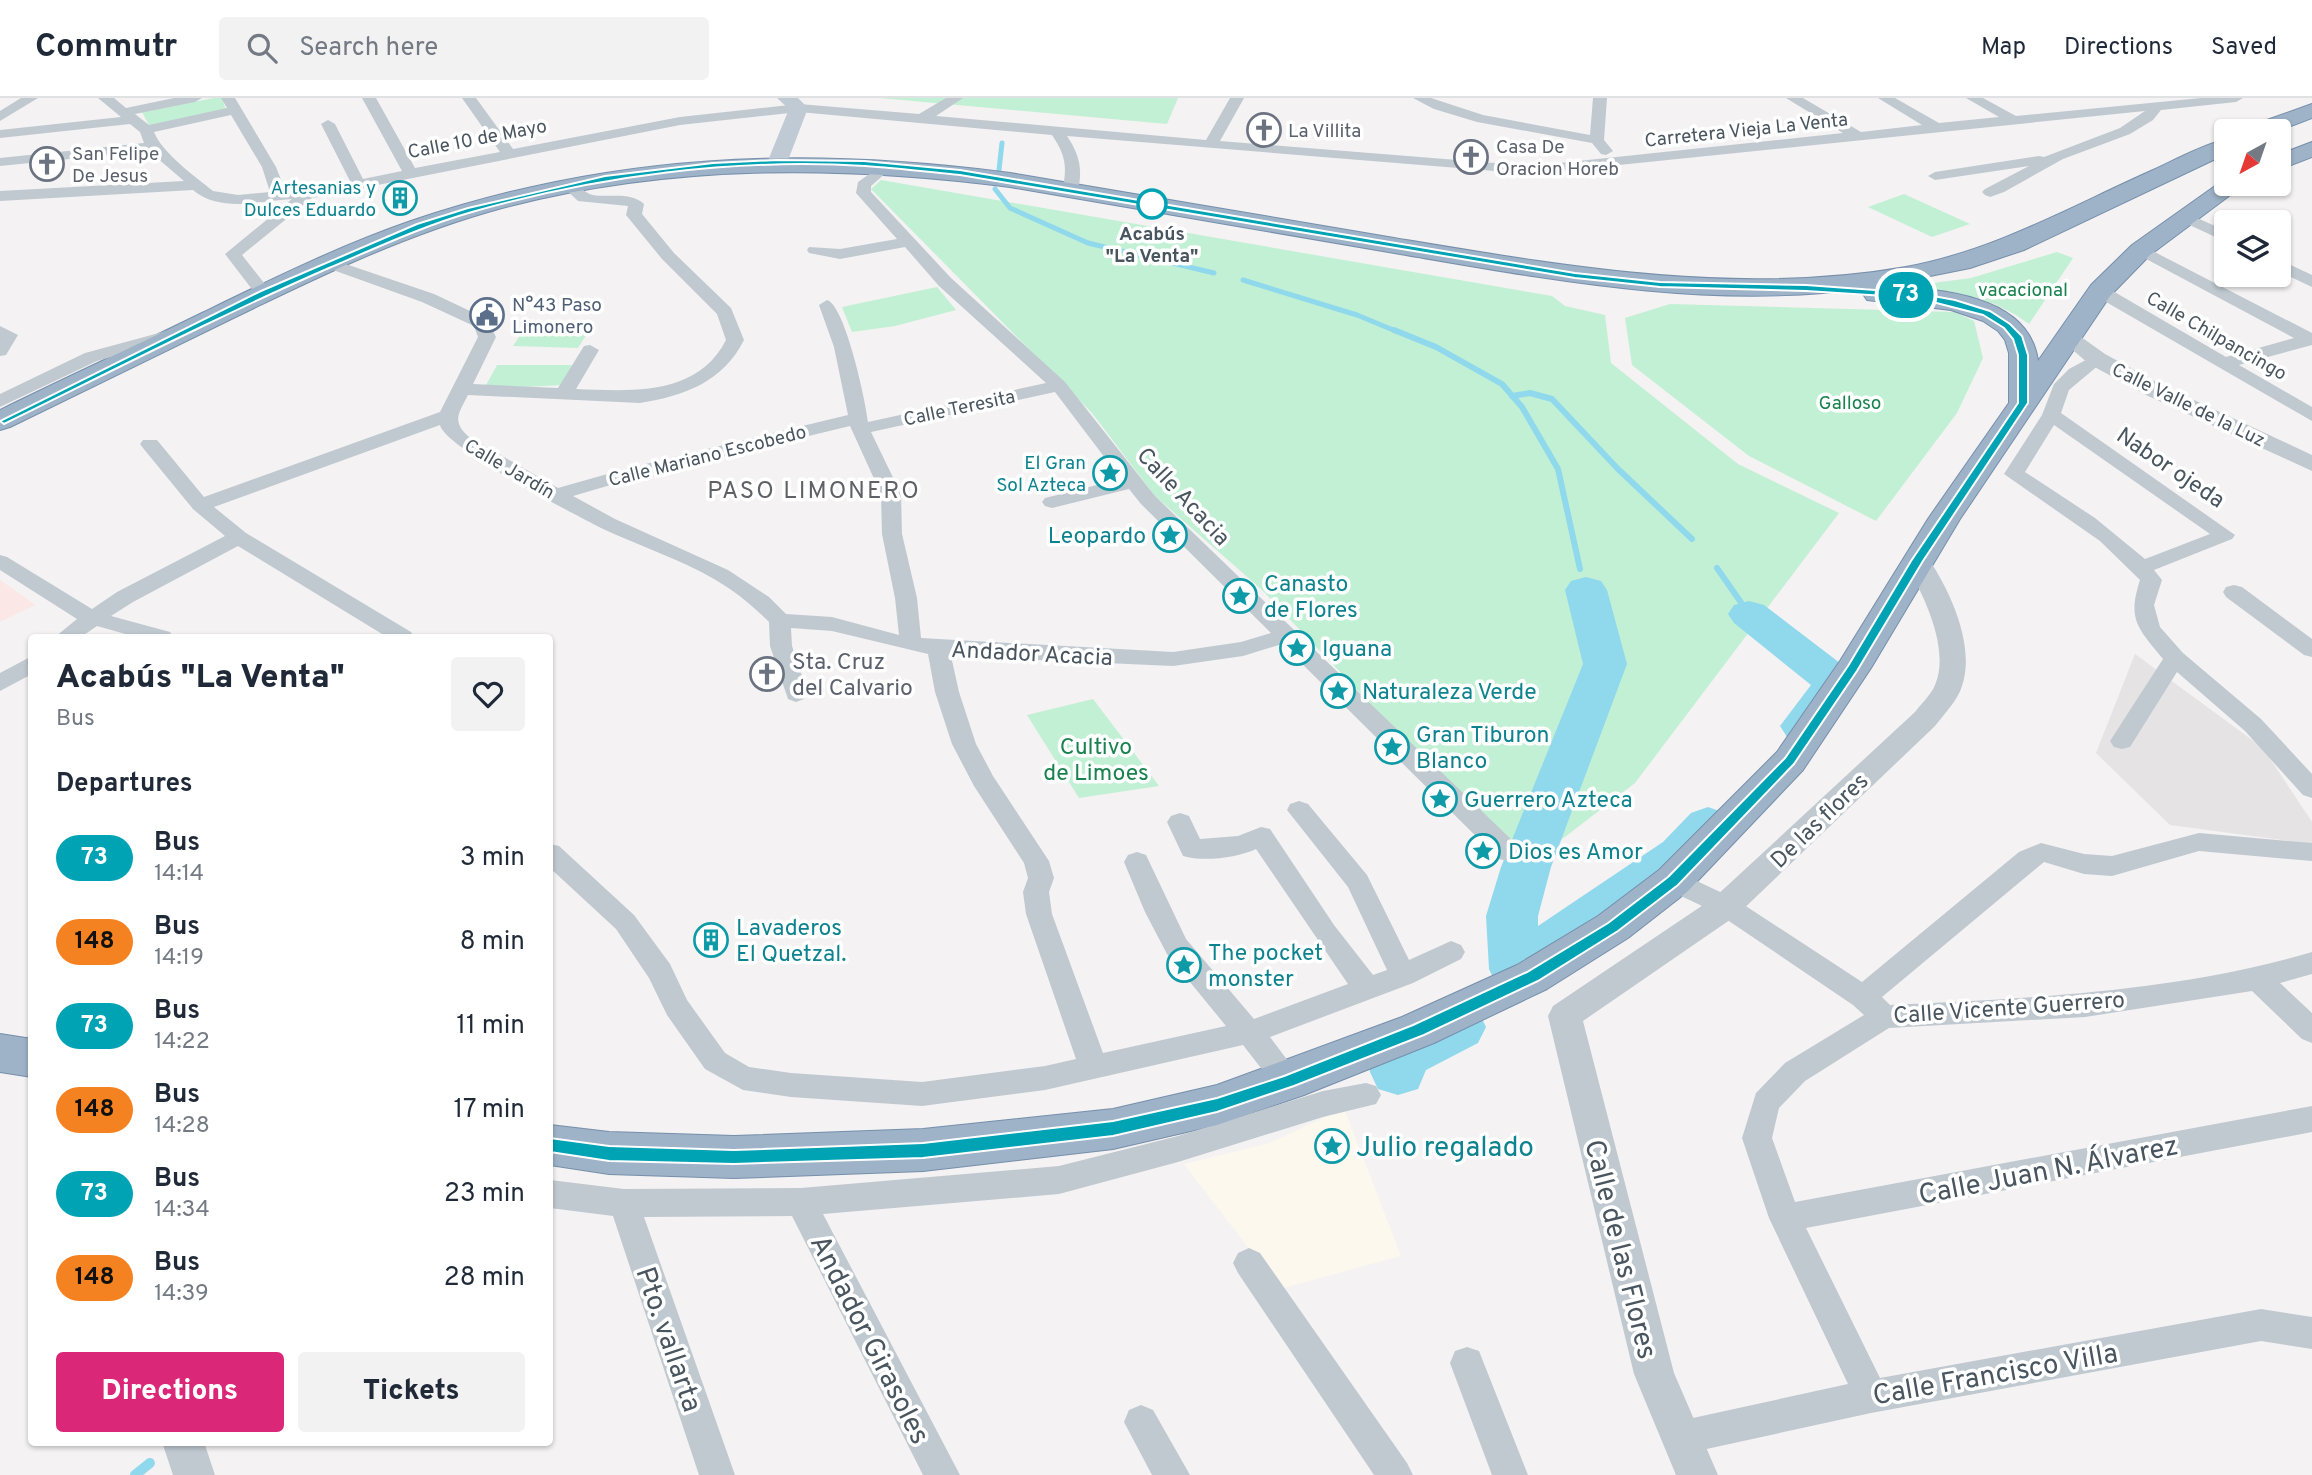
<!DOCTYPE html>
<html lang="en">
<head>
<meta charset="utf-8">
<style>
	:root { --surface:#fff; --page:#f2f2f3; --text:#1f2937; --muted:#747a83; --line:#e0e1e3; --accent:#db2777 }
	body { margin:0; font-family:Overpass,sans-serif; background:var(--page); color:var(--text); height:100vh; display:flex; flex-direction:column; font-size:26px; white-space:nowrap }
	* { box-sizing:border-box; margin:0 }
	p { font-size:23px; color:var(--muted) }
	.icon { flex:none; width:38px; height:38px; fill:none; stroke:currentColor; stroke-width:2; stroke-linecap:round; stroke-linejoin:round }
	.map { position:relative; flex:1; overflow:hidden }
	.drawer { position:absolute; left:28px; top:536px; width:525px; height:812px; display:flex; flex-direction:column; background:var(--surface); border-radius:7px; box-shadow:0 2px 5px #0004 }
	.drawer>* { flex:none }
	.badge { padding:0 14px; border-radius:23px; font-size:24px; line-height:46px }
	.needle { width:46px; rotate:220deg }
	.tools { position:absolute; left:2214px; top:21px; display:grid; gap:14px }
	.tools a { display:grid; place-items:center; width:77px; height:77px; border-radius:7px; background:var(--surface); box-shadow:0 2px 5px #0004; font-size:35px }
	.map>.badge { position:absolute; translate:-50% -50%; box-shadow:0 0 0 4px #fff }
	h2 { padding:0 28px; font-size:26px; line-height:63px }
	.round { display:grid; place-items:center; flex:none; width:74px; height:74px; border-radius:7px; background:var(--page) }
	.head { display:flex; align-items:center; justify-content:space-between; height:119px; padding:0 28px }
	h1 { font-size:33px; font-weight:800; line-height:52px }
	.action { display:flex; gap:14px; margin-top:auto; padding:14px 28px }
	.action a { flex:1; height:80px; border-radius:7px; background:var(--accent); color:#fff; font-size:28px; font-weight:800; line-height:80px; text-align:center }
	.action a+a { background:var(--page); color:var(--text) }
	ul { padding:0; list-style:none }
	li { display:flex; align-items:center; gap:21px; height:84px; padding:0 28px }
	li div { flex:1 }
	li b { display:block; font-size:26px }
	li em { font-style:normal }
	li .badge { min-width:77px; font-weight:700; text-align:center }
	header { display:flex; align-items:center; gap:42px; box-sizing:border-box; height:98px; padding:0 35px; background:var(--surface); border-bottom:2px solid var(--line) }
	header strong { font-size:33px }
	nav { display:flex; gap:38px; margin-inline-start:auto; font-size:24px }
	.search { width:490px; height:63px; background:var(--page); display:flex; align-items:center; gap:18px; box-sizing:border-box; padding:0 24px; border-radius:7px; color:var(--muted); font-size:26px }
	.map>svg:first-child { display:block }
</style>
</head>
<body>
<header>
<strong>Commutr</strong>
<div class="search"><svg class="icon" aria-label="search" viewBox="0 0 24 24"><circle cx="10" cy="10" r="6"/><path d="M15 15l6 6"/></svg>Search here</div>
<nav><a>Map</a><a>Directions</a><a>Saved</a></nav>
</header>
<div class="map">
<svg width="2312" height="1377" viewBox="0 0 2312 1377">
	<rect width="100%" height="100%" fill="#f4f2f2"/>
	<polygon fill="#fcf8ed" points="1344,1010 1401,1158 1280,1191 1184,1066 1270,1045"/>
	<polygon fill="#e5e3e4" points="2135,556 2263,650 2312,724 2312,746 2170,727 2096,655"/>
	<polygon fill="#fbe7e5" points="0,482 35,507 0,524"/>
	<g fill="#c2f0d4">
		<polygon points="214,0 222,0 226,12 150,29 142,14"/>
		<polygon points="880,0 1178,0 1167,26"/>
		<polygon points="881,82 1552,198 1565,208 1605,217 1611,265 1738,366 1839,415 1635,685 1526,769 1261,491 1155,398 1092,315 871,91"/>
		<polygon points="1904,96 1970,126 1932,139 1868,109"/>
		<path d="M2057,154L2073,160L2029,226C1994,199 1952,193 1910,188L1971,180Z"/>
		<polygon points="937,189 956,212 895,228 852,234 842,209"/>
		<polygon points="1670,206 1955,214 1974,223 1983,260 1957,315 1876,423 1749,358 1632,267 1625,220"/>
		<polygon points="529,224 593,226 578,250 513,248"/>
		<polygon points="497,267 572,267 564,287 484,291"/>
		<polygon points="1093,601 1159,688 1079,700 1027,617"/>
	</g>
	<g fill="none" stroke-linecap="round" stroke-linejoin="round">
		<g stroke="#90d8ec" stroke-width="5">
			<polyline points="999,72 1002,45"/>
			<polyline points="995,91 1010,110 1088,145 1214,175"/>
			<polyline points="1243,182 1357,217 1398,234"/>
		</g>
		<g stroke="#90d8ec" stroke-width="6">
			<polyline points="1394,232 1436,249 1502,286 1522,309 1558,371 1580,471"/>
			<polyline points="1512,298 1530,295 1552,301 1618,371 1692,441"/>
			<polyline points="1717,470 1749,516"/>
		</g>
		<polyline stroke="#90d8ec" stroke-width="10" points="135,1377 150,1365"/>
		<g fill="#90d8ec" fill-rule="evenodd">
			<polygon points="1586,479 1601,483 1607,492 1627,566 1551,769 1538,818 1538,828 1663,744 1691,715 1708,709 1725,715 1732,727 1725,739 1697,770 1534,886 1515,892 1496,886 1489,871 1486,818 1501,769 1583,566 1565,492 1571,483"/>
			<polygon points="1749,503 1764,507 1853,575 1859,585 1819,639 1803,643 1787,639 1780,628 1811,587 1734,525 1728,516 1734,507"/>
			<polygon points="1459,907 1478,913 1486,929 1478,945 1426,972 1418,991 1398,997 1378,991 1370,974 1368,961 1376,945 1440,913"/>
		</g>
		<g stroke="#768fab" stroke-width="2">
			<g id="trunk">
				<polygon points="2312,6 2312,20 2278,33 2247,33 2250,28"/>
				<path d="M2226,41V56L2024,152L1970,170L1880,188C1934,191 2029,194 2038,263L2091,187L2132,147L2225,81L2226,86H2245L2150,157L2110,198L1960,421L1871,570L1803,672L1687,794L1628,840L1547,891L1434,945L1304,997L1217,1027L1113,1051L923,1073L734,1080L609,1076L550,1067V1027L609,1034L734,1038L923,1031L1113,1011L1217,987L1402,919L1517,867L1598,818L1659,772L1777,654L1840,563L1928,421L2009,305V255L2005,242L1998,233L1983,223L1951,212L1867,202L1863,196L1868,190C1714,212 1558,183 1406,157C1274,134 1142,112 1010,89C839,67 669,66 502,110C403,137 311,182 219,227C150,261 80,295 10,329L0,332V312C67,279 135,248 202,215C270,182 339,148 411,123C611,55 802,48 1010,75C1138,97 1266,118 1394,140C1563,168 1735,199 1906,169C1994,153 2070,109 2151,73C2175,62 2200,48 2226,41Z"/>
				<polygon points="2312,44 2312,59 2278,72 2278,57"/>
				<polygon points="0,936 32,941 32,979 0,974"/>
			</g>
		</g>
		<g fill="#c0c9d0" fill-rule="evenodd">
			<polygon points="21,0 38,0 0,23 0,13"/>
			<path d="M98,0H114L126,10L174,0H202L195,4L135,16L149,27L227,10L221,0H235L276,69L285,92L300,94L350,83L321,26L328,22L335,26L363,81L402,73L362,0H376L415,70L500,54L462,0H476L513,51L680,19L799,6L919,16L946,0H963L936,18L1206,42L1230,0H1244L1220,43L1531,68L1843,35L1786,0H1803L1861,34L1922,27L1878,0H1895L1939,25L1999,19L1966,0H1983L2016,18L2201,0H2243L2236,4L2161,12L2153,22L2130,36L2063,61L2004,94L1990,99L1985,97L1982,94L1985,91L2029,68L1935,82L1928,78L1935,74L2039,58L2044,59L2120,30L2145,13L1531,76L1067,38C1079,56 1083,70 1078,92L1070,97L1062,92C1068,69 1065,56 1052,37L799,14L680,27L312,100L242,157L272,195L264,200L258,199L225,156L292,101C260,103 220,115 193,92L0,103V93L184,83L149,53L0,68V60L144,45L140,34L130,26L0,40V32L121,19ZM231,17L262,69L270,94L238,97L213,93C197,80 162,55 154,34Z"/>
			<polygon points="1413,0 1431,0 1483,17 1590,37 1593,0 1607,0 1604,42 1613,53 1606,57 1601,56 1592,45 1477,24 1434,11"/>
			<path d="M888,63L895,67L871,88V94L951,180L1065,284L1155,398L1517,747L1521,754L1517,761L1508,763L1499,761L1282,546L1243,558L1173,568L951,558L959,594L976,646L993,678L1049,763L1054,780L1049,794L1052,816L1103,955L1226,928L1167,856L1145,814L1124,764L1128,757L1137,754L1146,757L1186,841L1254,921L1348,886L1256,751C1237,760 1203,764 1183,758L1167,724L1171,718L1180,715L1189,718L1200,741L1238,738L1261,729L1270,731L1334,827L1373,877L1387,872L1348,789L1287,712L1290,706L1299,703L1308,706L1367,777L1409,862L1451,843L1461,847L1465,854L1461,861L1413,885L1270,939L1303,983L1298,992L1288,995L1278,992L1243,947L1045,992L922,1008L791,999L743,992L705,971L667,917L649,880L616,831L550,770V746L559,748L634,817L670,866L687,902L725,955L749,969L791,975L922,984L1045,968L1076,961L1026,816L1023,794L1028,780L1024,765L974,688L952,646L935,594L928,556L832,533L791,530L792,548L808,596L804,601L796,604L788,601L770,548L769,524C752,507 735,493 714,481C678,460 639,448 601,430C576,417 444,349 440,327L214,409L246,435L411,534L414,539H387L238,448L133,504L111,518L170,534L173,539H136L97,528L81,539H55L77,521L0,472V457L7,459L92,511L117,494L225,438L193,411L143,350L140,346L143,342H157L204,399L440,314L478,239L474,228L422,204L322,168L320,165L322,162H334L434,196L487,221L496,239L473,286L558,290L584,248L590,247L599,252L576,291C630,293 697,299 726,242L717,216L662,161L626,117L628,108L578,103L561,87L569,82C579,85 583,95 593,97C610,100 630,93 644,106L642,116L674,155L731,210L744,242C723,284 684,298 640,305L468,297C459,315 451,323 469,339L558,390L625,371L848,317L834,249L819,207L827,202C845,207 866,304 868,324L1046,285L939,188L905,149L840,161L809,155L807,152L809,149L840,151L897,141L856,95L858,84ZM1055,294L1121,381L1045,400L1042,404L1045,408L1052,410L1129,391L1141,406L1271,535L1241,544L1173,554L921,540L917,500L902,436L901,396L871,334ZM850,328L881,396L882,436L895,500L899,537L832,519L786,516L769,499L728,472L615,421L573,398L638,379Z"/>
			<polygon points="2184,114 2226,133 2226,144 2179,122 2176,119"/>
			<polygon points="2141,147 2312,235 2312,247 2239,267 2312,309 2312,323 2094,197 2092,193 2094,189 2106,189 2226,259 2294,240 2135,155 2133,152 2135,149"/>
			<polygon points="2278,161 2312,177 2312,189 2278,173"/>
			<polygon points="0,228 18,237 6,257 0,258"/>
			<polygon points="170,232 179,237 176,241 97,263 0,309 0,296 85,255"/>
			<path d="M2097,256L2106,261L2069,292L2061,315L2235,437L2232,441L2154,472L2162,482L2154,507L2160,529L2183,555L2261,621L2312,676V700L2303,697L2245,633L2177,574L2130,649L2122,651L2114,649L2110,643L2163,561C2138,530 2127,522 2140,482L2100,443L2004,376L2042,317L2054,286L2069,271ZM2054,327L2210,436L2145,461L2095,420L2025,374Z"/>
			<polygon points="2234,487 2242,489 2312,541 2312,559 2304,557 2226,499 2223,494 2226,489"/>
			<polygon points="32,558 32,576 0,593 0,575"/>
			<path d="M2199,735L2312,745V763L2199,753L2112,778L2084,776L2044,764L1882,899L1890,907C2032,900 2175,894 2312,854V876L2280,885L2312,915V945L2302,941L2252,893L2085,919L1889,930L1805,983L1779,1010L1772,1040L1795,1104L2312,1008V1034L1806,1130L1880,1280L2261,1211L2312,1219V1251L2261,1243L1871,1315L1679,1357L1667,1352L1662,1340L1667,1328L1679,1323L1848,1286L1769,1120L1742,1040L1756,995L1785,965L1864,917L1853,907L1717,815L1664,790L1660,783L1664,776L1673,773L1682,776L1735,801L1862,884L2019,754L2041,745L2084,756L2112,758Z"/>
			<polygon points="1366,985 1376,988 1381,997 1376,1006 1323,1019 1178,1064 1059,1096 823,1116 960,1377 923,1377 792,1118 644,1119 735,1377 699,1377 613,1118 550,1110 550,1082 624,1091 801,1090 1059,1068 1178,1038 1323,993"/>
			<polygon points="1249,1150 1260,1155 1407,1365 1413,1377 1374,1377 1238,1175 1233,1165 1238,1155"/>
			<polygon points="1467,1249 1479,1253 1528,1377 1492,1377 1450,1265 1455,1253"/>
			<polygon points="1141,1307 1153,1312 1190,1377 1152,1377 1124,1324 1129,1312"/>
		</g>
		<g fill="#c0c9d0" fill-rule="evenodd">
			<polygon points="2070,234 2077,236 2105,256 2162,287 2312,357 2312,373 2146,297 2089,266 2059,240 2063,236"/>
			<path d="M1917,454L1926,457C1949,490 1976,547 1962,588C1958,602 1944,616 1935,628L1737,817L1583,923L1674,1275L1718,1377H1676L1634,1276L1548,918L1553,908L1715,799L1915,614C1921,606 1931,597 1935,587C1951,550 1922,494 1904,462L1908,457Z"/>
			<polygon points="162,1344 204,1344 215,1377 173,1377"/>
		</g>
		<polygon fill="#c0cad5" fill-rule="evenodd" points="777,0 798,0 808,10 787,65 784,69 770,69 767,65 789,11"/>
		<use href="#trunk" fill="#9eb2c8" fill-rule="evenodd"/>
	</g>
	<path fill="#00a3b4" stroke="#fff" stroke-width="2" d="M777,62L864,63L960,72L1575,175L1660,184L1806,187L1917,195L1955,202L1990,213L2010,226L2022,238L2028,257V305L1923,463L1857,573L1794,666L1678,787L1618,833L1538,883L1424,937L1294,988L1217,1014L1113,1038L923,1060L734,1066L609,1063L550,1054L544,1052L541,1047L544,1042L550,1040L609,1048L734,1052L923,1045L1113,1023L1217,1000L1284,978L1413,927L1527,874L1608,825L1668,779L1785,660L1848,568L1911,463L2018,305V257L2013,241L2004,230L1983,217L1917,200L1806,193L1660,189L1575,180L960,77C929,74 897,70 865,68C734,60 598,78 472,114C423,128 376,150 329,170C219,218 112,273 4,326L0,323L261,193L417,126L468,110L605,78L713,65Z"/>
	<defs>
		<g id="church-ring" transform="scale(1.75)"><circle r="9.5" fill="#fff" stroke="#6b7280" stroke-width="1.5"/><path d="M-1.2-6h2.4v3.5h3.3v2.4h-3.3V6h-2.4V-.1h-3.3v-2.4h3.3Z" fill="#6b7280"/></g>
		<g id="building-ring" transform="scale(1.75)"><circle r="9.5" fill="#fff" stroke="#0f9aa8" stroke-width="1.5"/><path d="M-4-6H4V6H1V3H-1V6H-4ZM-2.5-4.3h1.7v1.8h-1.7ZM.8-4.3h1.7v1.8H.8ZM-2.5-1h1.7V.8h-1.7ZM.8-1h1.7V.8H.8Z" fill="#0f9aa8"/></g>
		<g id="civic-ring" transform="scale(1.75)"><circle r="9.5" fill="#fff" stroke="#5c6f8a" stroke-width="1.5"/><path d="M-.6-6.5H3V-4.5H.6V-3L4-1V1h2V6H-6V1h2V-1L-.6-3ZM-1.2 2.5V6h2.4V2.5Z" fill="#5c6f8a"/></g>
		<g id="sight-ring" transform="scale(1.75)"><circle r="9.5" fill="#fff" stroke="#0f9aa8" stroke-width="1.5"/><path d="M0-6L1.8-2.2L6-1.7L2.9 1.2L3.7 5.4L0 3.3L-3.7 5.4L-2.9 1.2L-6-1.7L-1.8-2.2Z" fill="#0f9aa8"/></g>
	</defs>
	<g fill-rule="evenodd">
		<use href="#church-ring" x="1264" y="32"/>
		<use href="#church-ring" x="1471" y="59"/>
		<use href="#church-ring" x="47" y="66"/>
		<use href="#building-ring" x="400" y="100"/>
		<use href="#civic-ring" x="487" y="217"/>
		<use href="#sight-ring" x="1110" y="375"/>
		<use href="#sight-ring" x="1170" y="437"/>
		<use href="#sight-ring" x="1240" y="498"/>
		<use href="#sight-ring" x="1297" y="550"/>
		<use href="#church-ring" x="767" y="576"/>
		<use href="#sight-ring" x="1338" y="593"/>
		<use href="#sight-ring" x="1392" y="649"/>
		<use href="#sight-ring" x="1440" y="701"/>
		<use href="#sight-ring" x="1483" y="753"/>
		<use href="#building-ring" x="711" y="842"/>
		<use href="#sight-ring" x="1184" y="867"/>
		<use href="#sight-ring" x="1332" y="1048"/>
	</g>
	<circle fill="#fff" stroke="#00a3b4" stroke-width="3.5" cx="1152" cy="106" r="14"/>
	<g text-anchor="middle" stroke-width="7" stroke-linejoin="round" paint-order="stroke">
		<g font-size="19" fill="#49555f" stroke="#fff">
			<text transform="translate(1746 31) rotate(-6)" y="7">Carretera Vieja La Venta</text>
			<text transform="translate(477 40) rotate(-11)" y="7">Calle 10 de Mayo</text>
			<text transform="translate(2217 237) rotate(30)" y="7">Calle Chilpancingo</text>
			<text transform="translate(2189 306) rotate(26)" y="7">Calle Valle de la Luz</text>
			<text transform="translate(959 309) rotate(-12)" y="7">Calle Teresita</text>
			<text transform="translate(707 357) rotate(-14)" y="7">Calle Mariano Escobedo</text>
			<text transform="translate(510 370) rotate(30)" y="7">Calle Jardín</text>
		</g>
		<g font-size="19" fill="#5b616d" stroke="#fff" text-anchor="start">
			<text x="1288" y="39">La Villita</text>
			<text x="1496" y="55">Casa De<tspan x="1496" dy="22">Oracion Horeb</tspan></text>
			<text x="72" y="62">San Felipe<tspan x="72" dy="22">De Jesus</tspan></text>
		</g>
		<g font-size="19" fill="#0d838f" stroke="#fff" text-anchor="end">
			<text x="376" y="96">Artesanias y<tspan x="376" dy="22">Dulces Eduardo</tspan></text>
			<text x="1086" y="371">El Gran<tspan x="1086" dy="22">Sol Azteca</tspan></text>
		</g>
		<g font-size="19" font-weight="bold" fill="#49555f" stroke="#fff">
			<text x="1152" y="142">Acabús<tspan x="1152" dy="22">"La Venta"</tspan></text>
		</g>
		<g font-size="19" fill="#19824e" stroke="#fff">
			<text x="2023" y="198">vacacional</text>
			<text x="1850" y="311">Galloso</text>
		</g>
		<g font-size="19" fill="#4e5e75" stroke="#fff" text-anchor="start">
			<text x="512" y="213">N°43 Paso<tspan x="512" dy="22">Limonero</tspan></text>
		</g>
		<g font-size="23" fill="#49555f" stroke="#fff">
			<text transform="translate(2171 369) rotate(34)" y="8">Nabor ojeda</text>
			<text transform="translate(1184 398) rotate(47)" y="8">Calle Acacia</text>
			<text transform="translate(1032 555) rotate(3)" y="8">Andador Acacia</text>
			<text transform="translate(1819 722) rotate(-44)" y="8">De las flores</text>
			<text transform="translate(2009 909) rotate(-4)" y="8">Calle Vicente Guerrero</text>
		</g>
		<g font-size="23" fill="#0d838f" stroke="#fff" text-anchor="start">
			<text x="1146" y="445" text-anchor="end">Leopardo</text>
			<text x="1264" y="493">Canasto<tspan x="1264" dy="26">de Flores</tspan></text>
			<text x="1322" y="558">Iguana</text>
			<text x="1362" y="601">Naturaleza Verde</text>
			<text x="1416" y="644">Gran Tiburon<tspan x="1416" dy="26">Blanco</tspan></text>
			<text x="1464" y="709">Guerrero Azteca</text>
			<text x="1508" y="761">Dios es Amor</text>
			<text x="736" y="837">Lavaderos<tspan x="736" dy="26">El Quetzal.</tspan></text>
			<text x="1208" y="862">The pocket<tspan x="1208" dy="26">monster</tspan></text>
		</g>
		<g font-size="23" fill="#5b616d" stroke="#fff" text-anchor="start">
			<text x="792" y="571">Sta. Cruz<tspan x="792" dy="26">del Calvario</tspan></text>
		</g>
		<g font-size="23" fill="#19824e" stroke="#fff">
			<text x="1096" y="656">Cultivo<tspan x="1096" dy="26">de Limoes</tspan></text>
		</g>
		<g font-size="24" letter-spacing="2" fill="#5e6267" stroke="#fff">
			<text x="814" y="400">PASO LIMONERO</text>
		</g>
		<g font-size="28" fill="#0d838f" stroke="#fff" text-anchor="start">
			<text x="1356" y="1058">Julio regalado</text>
		</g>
		<g font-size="28" fill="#49555f" stroke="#fff">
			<text transform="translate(2048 1071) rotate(-11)" y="10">Calle Juan N. Álvarez</text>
			<text transform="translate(1622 1151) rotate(76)" y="10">Calle de las Flores</text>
			<text transform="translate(670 1241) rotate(71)" y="10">Pto. vallarta</text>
			<text transform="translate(871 1241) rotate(63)" y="10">Andador Girasoles</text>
			<text transform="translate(1995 1275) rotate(-10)" y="10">Calle Francisco Villa</text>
		</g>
	</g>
</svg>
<div class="tools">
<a><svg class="needle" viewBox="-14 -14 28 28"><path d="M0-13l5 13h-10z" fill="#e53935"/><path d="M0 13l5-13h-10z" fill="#747a83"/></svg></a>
<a><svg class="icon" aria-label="layers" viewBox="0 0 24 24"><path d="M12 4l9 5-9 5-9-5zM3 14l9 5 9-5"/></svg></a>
</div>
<b class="badge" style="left:1906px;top:197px;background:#00a3b4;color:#fff">73</b>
<section class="drawer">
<div class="head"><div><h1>Acabús &quot;La Venta&quot;</h1><p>Bus</p></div><a class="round"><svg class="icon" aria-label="heart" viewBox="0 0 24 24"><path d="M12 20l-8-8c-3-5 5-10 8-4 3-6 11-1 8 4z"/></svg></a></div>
<h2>Departures</h2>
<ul>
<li><span class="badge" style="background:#00a3b4;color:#fff">73</span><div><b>Bus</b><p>14:14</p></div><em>3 min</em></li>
<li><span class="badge" style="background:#f58220;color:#111">148</span><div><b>Bus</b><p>14:19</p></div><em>8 min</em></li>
<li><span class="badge" style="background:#00a3b4;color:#fff">73</span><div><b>Bus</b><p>14:22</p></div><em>11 min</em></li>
<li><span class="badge" style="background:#f58220;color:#111">148</span><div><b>Bus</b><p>14:28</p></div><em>17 min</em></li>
<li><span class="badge" style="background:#00a3b4;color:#fff">73</span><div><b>Bus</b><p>14:34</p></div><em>23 min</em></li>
<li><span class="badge" style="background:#f58220;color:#111">148</span><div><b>Bus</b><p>14:39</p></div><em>28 min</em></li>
</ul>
<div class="action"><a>Directions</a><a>Tickets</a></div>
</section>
</div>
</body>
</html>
